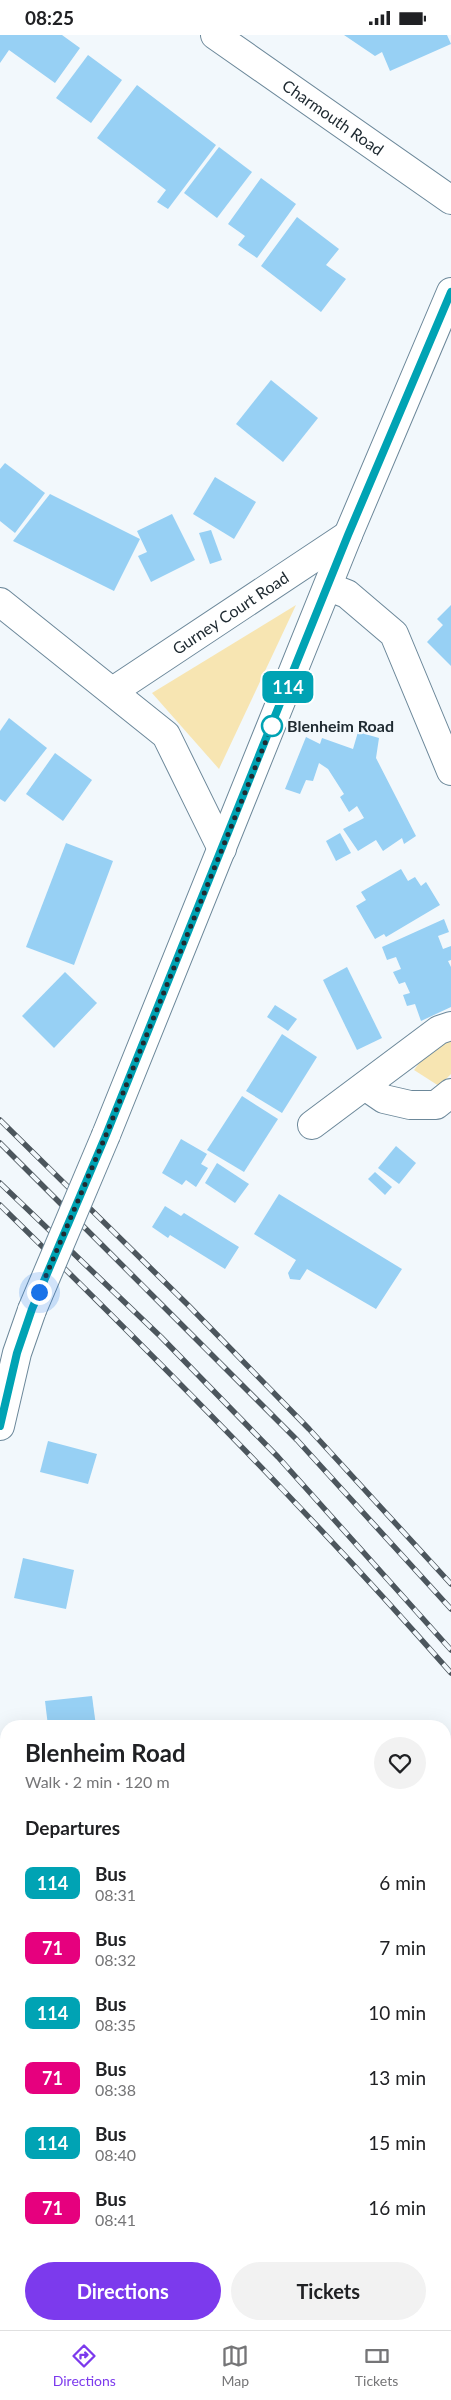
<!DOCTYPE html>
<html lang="en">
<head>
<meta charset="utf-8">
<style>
	:root { --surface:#fff; --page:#f2f2f2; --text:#202124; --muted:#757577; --line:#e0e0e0; --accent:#7c3aed }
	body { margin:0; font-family:Lato,sans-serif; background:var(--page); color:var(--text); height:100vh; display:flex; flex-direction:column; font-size:19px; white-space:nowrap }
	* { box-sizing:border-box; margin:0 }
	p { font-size:16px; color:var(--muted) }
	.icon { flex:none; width:28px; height:28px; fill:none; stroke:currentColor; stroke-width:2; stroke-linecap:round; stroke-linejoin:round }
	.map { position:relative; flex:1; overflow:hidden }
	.sheet { position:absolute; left:0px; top:1685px; width:451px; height:610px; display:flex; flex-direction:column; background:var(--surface); border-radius:20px 20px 0 0; box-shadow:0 5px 20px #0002 }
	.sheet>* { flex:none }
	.badge { padding:0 10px; border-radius:8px; font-size:18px; line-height:32px }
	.you { position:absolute; width:25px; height:25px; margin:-12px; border:4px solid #fff; border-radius:50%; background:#1a73e8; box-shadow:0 0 0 8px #1a73e833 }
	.map>.badge { position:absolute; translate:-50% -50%; box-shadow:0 0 0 2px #fff }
	h2 { padding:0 25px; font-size:19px; line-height:45px }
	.round { display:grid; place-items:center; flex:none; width:52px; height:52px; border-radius:26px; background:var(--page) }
	.summary { display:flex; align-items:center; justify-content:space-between; height:85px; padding:0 25px }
	h1 { font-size:24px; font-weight:700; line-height:38px }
	.primary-button { display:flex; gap:10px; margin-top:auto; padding:10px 25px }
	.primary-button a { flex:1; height:58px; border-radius:30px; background:var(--accent); color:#fff; font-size:20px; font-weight:700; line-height:58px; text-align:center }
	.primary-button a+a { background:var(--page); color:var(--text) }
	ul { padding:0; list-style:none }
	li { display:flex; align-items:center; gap:15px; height:65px; padding:0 25px }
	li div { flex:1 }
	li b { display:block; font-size:19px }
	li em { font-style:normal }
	li .badge { min-width:55px; font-weight:700; text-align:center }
	.status { display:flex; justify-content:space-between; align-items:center; height:35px; padding:0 25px; background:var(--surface); direction:ltr }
	.status svg { height:14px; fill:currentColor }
	.menu { display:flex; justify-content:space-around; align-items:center; height:70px; border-top:1px solid var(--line); background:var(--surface); font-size:14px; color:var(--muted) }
	.menu a { display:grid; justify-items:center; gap:2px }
	.menu .active { color:var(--accent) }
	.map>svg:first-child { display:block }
</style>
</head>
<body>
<div class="status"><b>08:25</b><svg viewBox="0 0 49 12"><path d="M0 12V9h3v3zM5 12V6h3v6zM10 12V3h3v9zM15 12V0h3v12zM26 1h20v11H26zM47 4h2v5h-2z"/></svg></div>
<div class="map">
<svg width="451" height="2295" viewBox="0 0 451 2295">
	<rect width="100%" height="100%" fill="#f2f8fc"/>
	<g fill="#f7e5b2">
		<polygon points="296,570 219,734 152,658"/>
		<polygon points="451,997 451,1039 439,1051 414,1035 440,1000"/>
	</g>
	<g fill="#97d0f4">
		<polygon points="0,0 62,0 80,13 55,48 9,15 0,28"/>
		<polygon points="344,0 447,0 451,9 390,36 382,17 375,21"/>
		<polygon points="88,20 122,45 91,88 56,63"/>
		<polygon points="137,50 216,110 168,174 157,167 166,155 97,103"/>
		<polygon points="219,112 252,137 217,183 184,158"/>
		<polygon points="261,143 296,169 257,223 238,210 245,201 228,189"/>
		<polygon points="297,182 339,214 326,230 346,244 321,277 261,231"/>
		<polygon points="271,345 318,383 283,427 236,389"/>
		<polygon points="5,428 45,458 15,498 0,486 0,434"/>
		<polygon points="215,442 256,467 234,504 193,479"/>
		<polygon points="50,459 140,504 114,556 13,506"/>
		<polygon points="172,479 195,525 151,547 138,521 147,517 137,496"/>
		<polygon points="211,495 222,525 210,529 199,498"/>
		<polygon points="451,570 451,631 427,607 443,590 437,584"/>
		<polygon points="9,683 47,713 5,767 0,764 0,696"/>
		<polygon points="358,697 379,703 376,723 416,801 404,809 402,803 383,816 376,805 358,816 343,794 364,783 357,771 349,777 340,762 344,759 328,734 319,728 313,746 306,745 300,759 285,754 306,702 320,709 322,703 353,714"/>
		<polygon points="55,718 92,745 63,786 26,759"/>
		<polygon points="340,798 351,818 336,826 326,806"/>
		<polygon points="66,808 113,826 74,930 26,912"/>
		<polygon points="401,834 408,846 415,842 421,851 426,847 440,870 386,902 384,899 375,904 356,871 366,865 361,857"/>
		<polygon points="444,884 449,897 438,901 443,914 451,911 451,925 448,926 451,932 451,972 421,986 415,969 407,971 403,960 410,958 405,947 399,949 393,937 401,934 396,922 387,925 382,912"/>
		<polygon points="347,932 382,1003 357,1015 323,945"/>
		<polygon points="65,937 97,968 54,1013 22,981"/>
		<polygon points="275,970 297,984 288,996 267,982"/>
		<polygon points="282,999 317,1022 282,1078 246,1056"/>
		<polygon points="242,1061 278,1084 244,1137 207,1115"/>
		<polygon points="181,1104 207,1119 201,1129 208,1133 196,1152 186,1145 182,1150 162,1138"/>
		<polygon points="396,1111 416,1128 399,1149 378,1133"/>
		<polygon points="217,1128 249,1149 235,1168 205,1148"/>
		<polygon points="375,1137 392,1152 385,1160 368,1144"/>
		<polygon points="279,1159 402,1234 376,1274 307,1234 300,1245 290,1244 288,1238 296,1225 254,1199"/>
		<polygon points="165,1171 181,1181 184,1178 239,1212 225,1234 170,1200 168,1203 152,1192"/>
		<polygon points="48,1406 97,1419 88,1449 40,1437"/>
		<polygon points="23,1523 74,1535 66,1574 14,1563"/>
		<polygon points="92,1661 96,1691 48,1691 45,1666"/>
		<polygon points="6,1718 6,1812 4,1812 0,1767 0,1719"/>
		<polygon points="445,1783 451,1790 451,1801 445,1806"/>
		<polygon points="445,1938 451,1943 451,1972 445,1979"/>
		<polygon points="6,2041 6,2055 0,2050"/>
		<polygon points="451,2045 451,2090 445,2083 445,2050"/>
		<polygon points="6,2061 6,2166 5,2167 0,2163 0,2063 4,2065"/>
		<polygon points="6,2262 6,2289 24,2289 18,2295 0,2295 0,2269"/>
		<polygon points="219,2289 264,2289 247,2295 225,2294 218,2291"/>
		<polygon points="303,2289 353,2289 350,2292 353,2295 296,2295"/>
	</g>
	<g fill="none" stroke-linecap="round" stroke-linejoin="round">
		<g stroke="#6c889a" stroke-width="30">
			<g id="street">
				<path id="s1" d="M215,0L451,165"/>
				<polyline points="329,552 347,559 394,599 451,736"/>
				<polyline points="0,567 166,700 222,814"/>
				<path id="s2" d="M113,656L348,500"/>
				<polyline points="365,1051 384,1064 410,1070 436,1070 451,1058"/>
				<polyline points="312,1090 439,995 451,991"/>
				<polyline points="0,1885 6,1885"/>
				<polyline points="445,2024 451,2018"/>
				<polyline points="445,2243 451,2251"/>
			</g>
		</g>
		<g stroke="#6c889a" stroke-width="30">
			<g id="secondary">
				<polyline points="106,1100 348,500 451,257"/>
				<polyline points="0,1391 17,1318 32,1275"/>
			</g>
		</g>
		<g stroke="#adb5ba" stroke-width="3" stroke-dasharray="4 4" stroke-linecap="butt">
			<polyline points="445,1849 451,1846"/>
			<polyline points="287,2295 292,2289"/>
		</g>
		<use href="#street" stroke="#fff" stroke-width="28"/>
		<use href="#secondary" stroke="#fff" stroke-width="28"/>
		<g stroke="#4c565d" stroke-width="5.5">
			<g id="rail">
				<polyline points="0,1085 189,1271 309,1394 451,1549"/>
				<polyline points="0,1108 297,1405 451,1574"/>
				<polyline points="0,1148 161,1302 278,1422 451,1615"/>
				<path d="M0,1170C155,1322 308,1475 451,1638"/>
			</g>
		</g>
		<use href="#rail" stroke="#f2f8fc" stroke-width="4" stroke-dasharray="11" stroke-linecap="butt"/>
		<g stroke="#6c889a" stroke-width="30" stroke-linecap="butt">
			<polyline id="secondary-bridge" points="32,1275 106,1100"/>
		</g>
		<use href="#secondary-bridge" stroke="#fff" stroke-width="28"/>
	</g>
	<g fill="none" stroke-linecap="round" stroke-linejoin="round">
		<g stroke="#fff" stroke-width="11">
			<polyline id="line" points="0,1391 17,1318 32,1274 106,1100 348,500 451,257"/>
		</g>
		<use href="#line" stroke="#00a3b4" stroke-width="8"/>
		<polyline stroke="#202b32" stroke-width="5" stroke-dasharray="0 9" points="39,1257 106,1100 272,691"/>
	</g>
	<circle fill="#fff" stroke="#00a3b4" stroke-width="2.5" cx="272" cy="691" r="10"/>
	<g text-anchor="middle" stroke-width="4.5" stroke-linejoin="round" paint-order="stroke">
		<g font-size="16" fill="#202b32" stroke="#f2f8fc">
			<text dy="6" stroke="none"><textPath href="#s1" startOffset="144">Charmouth Road</textPath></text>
			<text dy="6" stroke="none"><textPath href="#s2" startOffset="141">Gurney Court Road</textPath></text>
		</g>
		<g font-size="16" font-weight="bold" fill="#202b32" stroke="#f2f8fc" text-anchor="start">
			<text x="287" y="697">Blenheim Road</text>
		</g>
	</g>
</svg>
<div class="you" style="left:39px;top:1257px"></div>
<b class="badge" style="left:288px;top:652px;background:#00a3b4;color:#fff">114</b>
<section class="sheet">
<div class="summary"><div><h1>Blenheim Road</h1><p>Walk · 2 min · 120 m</p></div><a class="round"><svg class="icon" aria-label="heart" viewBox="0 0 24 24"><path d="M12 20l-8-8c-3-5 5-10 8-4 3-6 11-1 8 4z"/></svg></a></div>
<h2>Departures</h2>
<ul>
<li><span class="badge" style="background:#00a3b4;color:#fff">114</span><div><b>Bus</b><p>08:31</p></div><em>6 min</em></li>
<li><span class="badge" style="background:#e6007e;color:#fff">71</span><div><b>Bus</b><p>08:32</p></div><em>7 min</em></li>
<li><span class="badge" style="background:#00a3b4;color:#fff">114</span><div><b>Bus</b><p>08:35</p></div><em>10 min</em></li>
<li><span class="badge" style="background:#e6007e;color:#fff">71</span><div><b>Bus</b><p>08:38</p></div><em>13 min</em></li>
<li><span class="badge" style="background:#00a3b4;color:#fff">114</span><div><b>Bus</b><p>08:40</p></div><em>15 min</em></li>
<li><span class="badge" style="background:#e6007e;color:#fff">71</span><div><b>Bus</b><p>08:41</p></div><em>16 min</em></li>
</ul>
<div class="primary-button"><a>Directions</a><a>Tickets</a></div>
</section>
</div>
<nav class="menu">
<a class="active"><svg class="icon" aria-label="directions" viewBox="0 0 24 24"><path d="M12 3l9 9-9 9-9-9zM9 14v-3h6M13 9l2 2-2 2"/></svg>Directions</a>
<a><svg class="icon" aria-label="map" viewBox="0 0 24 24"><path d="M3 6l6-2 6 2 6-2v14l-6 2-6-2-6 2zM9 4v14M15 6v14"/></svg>Map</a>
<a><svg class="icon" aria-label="tickets" viewBox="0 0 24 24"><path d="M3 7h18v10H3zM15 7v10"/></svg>Tickets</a>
</nav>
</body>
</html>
